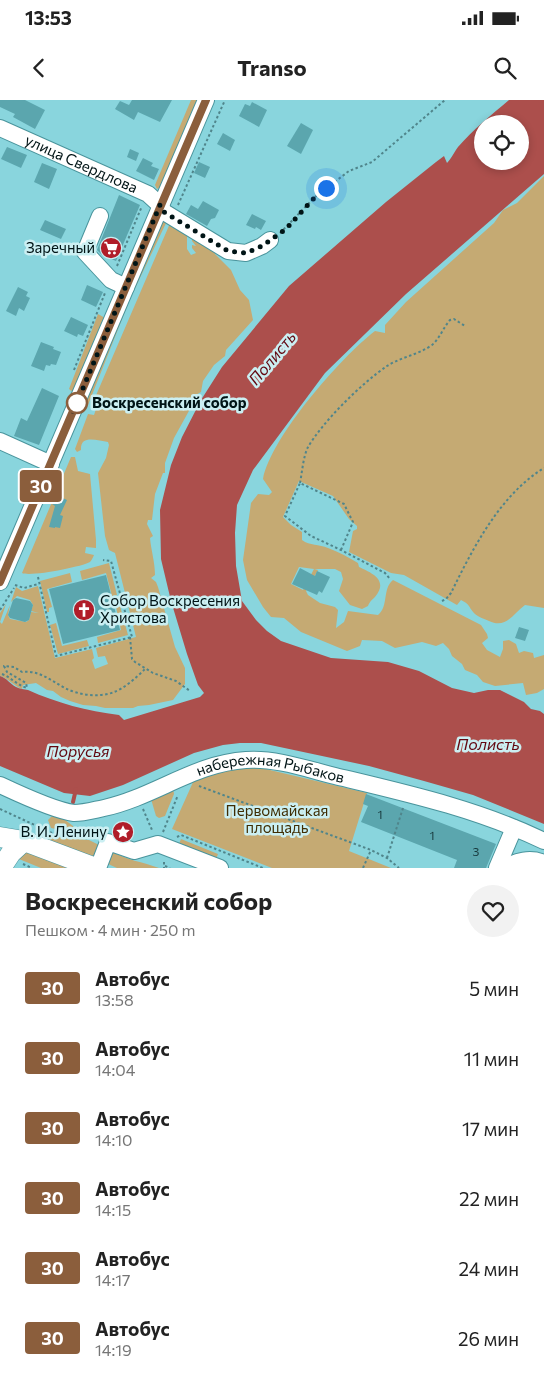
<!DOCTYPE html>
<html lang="ru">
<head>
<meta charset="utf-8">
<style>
	:root { --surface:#fff; --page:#f2f2f2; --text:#222; --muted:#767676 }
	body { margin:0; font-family:Commissioner,sans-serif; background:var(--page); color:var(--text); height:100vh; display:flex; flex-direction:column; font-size:19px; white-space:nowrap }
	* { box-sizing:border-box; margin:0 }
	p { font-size:16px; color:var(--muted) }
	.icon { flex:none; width:28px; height:28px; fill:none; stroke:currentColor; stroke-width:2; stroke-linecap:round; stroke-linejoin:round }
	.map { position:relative; height:768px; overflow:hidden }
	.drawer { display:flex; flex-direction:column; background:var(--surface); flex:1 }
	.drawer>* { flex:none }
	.badge { padding:0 10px; border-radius:4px; font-size:18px; line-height:32px }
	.fabs { position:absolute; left:474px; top:15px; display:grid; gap:10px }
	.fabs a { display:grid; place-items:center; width:55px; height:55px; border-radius:50%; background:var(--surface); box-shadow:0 2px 8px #0003; font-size:25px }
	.you { position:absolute; width:25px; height:25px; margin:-12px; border:4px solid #fff; border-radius:50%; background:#1a73e8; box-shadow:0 0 0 8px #1a73e833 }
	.map>.badge { position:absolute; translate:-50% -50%; box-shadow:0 0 0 2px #fff }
	.round { display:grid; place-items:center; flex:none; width:52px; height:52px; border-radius:26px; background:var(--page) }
	.head { display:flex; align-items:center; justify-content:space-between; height:85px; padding:0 25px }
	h1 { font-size:24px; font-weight:700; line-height:38px }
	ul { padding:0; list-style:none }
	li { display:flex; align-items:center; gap:15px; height:70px; padding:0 25px }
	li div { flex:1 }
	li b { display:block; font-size:19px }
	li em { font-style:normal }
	li .badge { min-width:55px; font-weight:700; text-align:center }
	.status { display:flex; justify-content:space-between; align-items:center; height:35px; padding:0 25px; background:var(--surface); direction:ltr }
	.status svg { height:14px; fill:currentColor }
	header { display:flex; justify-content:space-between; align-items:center; height:65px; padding:0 25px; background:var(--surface); font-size:22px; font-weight:700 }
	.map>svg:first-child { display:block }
</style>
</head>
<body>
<div class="status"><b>13:53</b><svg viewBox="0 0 49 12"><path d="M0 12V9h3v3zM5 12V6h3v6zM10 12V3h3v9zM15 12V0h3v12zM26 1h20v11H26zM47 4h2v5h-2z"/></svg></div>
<header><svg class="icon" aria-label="back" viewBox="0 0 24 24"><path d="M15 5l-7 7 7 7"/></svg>Transo<svg class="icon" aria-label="search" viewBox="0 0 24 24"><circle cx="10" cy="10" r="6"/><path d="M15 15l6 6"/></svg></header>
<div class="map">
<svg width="544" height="768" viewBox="0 0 544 768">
	<rect width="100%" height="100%" fill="#89d5dd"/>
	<g fill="#c5aa73" fill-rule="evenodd">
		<polygon points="191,0 198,0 160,87 157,89 155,85"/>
		<path d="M544,76V508L525,505C513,514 506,529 489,521C485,519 478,517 475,514C468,507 471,505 461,500L457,505L404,475L391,473L349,452L353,431L357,429V426L349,419L333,396L299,381L283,417L291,425L302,432V440C310,446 319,444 328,448C339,452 348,457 358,463L359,467C372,473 389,480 375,497C372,500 370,501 368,506L362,509L350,505L339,491L343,479L341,472L335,469H314L318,470L306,491L308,495L320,503L335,507L338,510L336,528L344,522L348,511L378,515C389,506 382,489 393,480L481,525L487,534L488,538L482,543L487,550L500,557L503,549V541L509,540L516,544L519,553L524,551L533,553L534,558L544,555V589L537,593L526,595L523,583L495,586L483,582L477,575L465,570L462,564L452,556L449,549L443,543L436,546L422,542L395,548L382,541L362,540L360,546L347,551L301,532L284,518L271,517L263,507L247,480L243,460L251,403L258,394L269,395L272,392L263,379C271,337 341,257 375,231L385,233V225L406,202L494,123L503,110L517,103ZM299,467L314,469L303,490L291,484Z"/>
		<polygon points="161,121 167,121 130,199 88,305 84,304"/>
		<path d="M171,121L187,133V149L191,155L196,153L192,148V145L196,146L192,141V139L214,147L215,154L231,170L240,190L249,200L253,220L226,250L225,256L214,265L203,281L201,292L194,296L190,309L174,338L165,363V373H163L155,394L152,420H148L147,424L153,436L150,438C151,450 155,462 155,475L151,478L156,482L158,487L175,547L185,568V584L173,600L149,605L138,606L133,608H105L96,606L83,605L70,601L61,597L53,591L47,590L36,583L23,585L22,589C14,586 8,578 0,576V513L6,504L0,522L2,524L10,505L8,515L10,519L26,522L29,520L31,512L39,513L31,511L33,505L30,500L17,496L11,502L16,487L22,491L38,486L55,558L92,549L94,558L92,560L95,569L108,564L105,556L98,557L96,548L136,537L115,453L109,450L105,436L98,373L106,358L109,345L108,342C98,341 80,334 81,350L77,352L75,349L88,314L94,315L96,309L91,307Z"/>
		<polygon points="98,214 105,218 73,292 69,289"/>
		<path d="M71,357H75L78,371L90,374L96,440V448L86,447L85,453L94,455C93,457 92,460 90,462C81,467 30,477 22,473Z"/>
		<polygon points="109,463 117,495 112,496 106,473 82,480 80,471"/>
		<polygon points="70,473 72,482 47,489 52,507 49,508 49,512 47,512 40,481"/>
		<polygon points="120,506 128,535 98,543 97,537 121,530 116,507"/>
		<polygon points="56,523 62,546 87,540 89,546 58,554 50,525"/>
		<polygon points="253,666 367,693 349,751 391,768 272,768 172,729 194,680 219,672"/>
		<polygon points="173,689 174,694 165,716 159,718 156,716 151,699"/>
		<polygon points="53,715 60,716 73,726 74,730 71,732 51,728 48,720"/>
		<polygon points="48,736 89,740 101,746 96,760 44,739"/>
		<polygon points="181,739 218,754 216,759 179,744"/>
		<polygon points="24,750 74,768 41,768 14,757"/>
		<path d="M111,751C126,760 143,762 159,768H117L106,763Z"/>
	</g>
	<path fill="#ac4f4c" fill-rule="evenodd" d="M509,0H544V74L406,194L325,273L253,370L237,405L235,433L236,466L242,501L256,520L267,531L281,541L331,558L388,562L419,571L452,588L474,593L488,590H500L524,602L531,609L540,611L544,614V724L473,695L424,681L369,666L261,643H240L223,645L194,653L123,685L90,696L64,693L0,666V576C7,578 10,584 16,587C20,589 24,589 28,590C57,603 87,611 119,615L124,620L200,597L204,593L198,585L187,554L171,501L161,459L160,410L171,365L182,337L201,300L222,267L289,186L386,102L436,62L444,56L447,63C452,58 454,52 458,47C473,30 491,15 509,0ZM482,24H520V61H482Z"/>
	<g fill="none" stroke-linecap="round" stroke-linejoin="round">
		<polyline stroke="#ac4f4c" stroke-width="4" points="73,702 76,689"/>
	</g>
	<g fill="#5ba6ae">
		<polygon points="0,0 25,0 45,10 35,29 13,17 15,14 0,7"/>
		<polygon points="132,0 172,0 160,22 138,12 134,20 115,9 120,1 129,5"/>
		<polygon points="252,2 267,10 259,27 239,16 245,4 250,6"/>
		<polygon points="301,23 313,30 301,54 287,46"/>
		<polygon points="223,33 235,40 230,51 217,44"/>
		<polygon points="7,47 27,55 21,68 1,59"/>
		<polygon points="130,49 139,53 136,61 127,57"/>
		<polygon points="143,58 153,63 151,66 159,69 154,80 136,71"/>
		<polygon points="199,62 210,67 205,78 194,73"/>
		<polygon points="42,63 57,69 49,89 34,82"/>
		<polygon points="119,95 140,105 116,161 102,155 97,150"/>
		<polygon points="203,101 219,110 215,118 211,119 207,126 186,114 191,105 198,109"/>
		<polygon points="252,114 266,121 261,130 256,127 255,129 246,125"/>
		<polygon points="45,120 66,129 61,139 40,130"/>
		<polygon points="87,185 103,192 96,207 81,200"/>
		<polygon points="18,187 28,192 26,196 30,198 24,211 19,208 16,216 6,211"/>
		<polygon points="71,217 88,225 83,236 78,234 77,237 64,231"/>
		<polygon points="41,242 54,247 53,249 61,252 56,265 51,264 50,266 46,265 44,271 31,266"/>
		<polygon points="42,288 59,296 39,345 14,336 21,318 27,321"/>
		<polygon points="56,395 67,400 60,415 63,416 60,428 55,427 55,428 49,427 55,406 52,404"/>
		<polygon points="300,468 315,476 317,471 330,477 322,493 319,491 317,495 292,484"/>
		<polygon points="106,475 120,530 63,544 49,489"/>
		<polygon points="16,498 30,501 33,505 29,520 25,522 10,518 8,515 13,500"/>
		<polygon points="519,527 529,530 525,541 515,538"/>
		<polygon points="366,694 496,744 486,768 454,768 457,760 361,722 368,706 363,704"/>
	</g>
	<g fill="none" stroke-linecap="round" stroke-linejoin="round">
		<g stroke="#49949c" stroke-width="18">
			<g id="minor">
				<path id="s1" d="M0,28L148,94L160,105L164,112L228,151L246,153L262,146L270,140"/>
				<polyline points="100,116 85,152 111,180 126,187"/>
				<polyline points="0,341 51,364"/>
				<polyline points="0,482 206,0"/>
				<path id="s2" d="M0,685C17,693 57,711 74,713C84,713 94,710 104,708C154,697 195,663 246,660C276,658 307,669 335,676C406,693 478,709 544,741"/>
				<polyline points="98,768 108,742 134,751 158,744 220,768"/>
				<polyline points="497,768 514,728"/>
				<path d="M503,768C517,761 530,757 544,763"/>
			</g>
		</g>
		<g stroke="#49949c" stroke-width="21">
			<g id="major">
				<polyline points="0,737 24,741 96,768"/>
				<polyline points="1,768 11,753 24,741"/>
			</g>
		</g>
		<g stroke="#50858b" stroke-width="2" stroke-dasharray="2.5 2.5" stroke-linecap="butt">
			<polyline points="178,105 225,0"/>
			<polyline points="280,133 315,97 349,71 372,62 445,0"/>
			<polyline points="117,166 142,106"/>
			<polyline points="74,270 105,193"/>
			<path d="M300,383C302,373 303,359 307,349C321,323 362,283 387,266C401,257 418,255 432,245C440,238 443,228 450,220L454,219L465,226"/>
			<polyline points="341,450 353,422 344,404 300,383 285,416 311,436 341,450 385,473 390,479"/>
			<polyline points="38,477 56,556 132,537 111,461 103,460"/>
			<polyline points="15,485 24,488 38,484"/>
			<path d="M442,501L446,499L451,493C473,448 500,395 544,368"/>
			<polyline points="0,510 14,488"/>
			<polyline points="130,537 132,559 135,562 153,573 176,581 190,591"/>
			<path d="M2,574C12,578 17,585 27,588L26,583L7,572L4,566L14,567L22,572C39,570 50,580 65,588C78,595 99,598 114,592C125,588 137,577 145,569"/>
			<polyline points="199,686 371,750 387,758 399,768"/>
			<polyline points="0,709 52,733 94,737"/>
			<polyline points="143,709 152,730"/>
			<polyline points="163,732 178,695"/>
			<polyline points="177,737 181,735 263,768"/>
			<polyline points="387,758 403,708"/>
			<polyline points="164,762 164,768"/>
			<polyline points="23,764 32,768"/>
			<polyline points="165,766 170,768"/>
			<polyline points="363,768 371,750"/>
		</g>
		<use href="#minor" stroke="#fff" stroke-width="16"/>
		<use href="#major" stroke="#fff" stroke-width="20"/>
	</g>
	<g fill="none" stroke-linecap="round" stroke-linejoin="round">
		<g stroke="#fff" stroke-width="11">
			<polyline id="line" points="0,482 206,0"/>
		</g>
		<use href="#line" stroke="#8b5e3c" stroke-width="8"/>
		<polyline stroke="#001416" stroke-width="5" stroke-dasharray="0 9" points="77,303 73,312 160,105 164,112 228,151 246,153 262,146 286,129 315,97 326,88"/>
	</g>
	<defs>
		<g id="supermarket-disc" transform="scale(1.125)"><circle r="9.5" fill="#b01d29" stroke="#cbeff2"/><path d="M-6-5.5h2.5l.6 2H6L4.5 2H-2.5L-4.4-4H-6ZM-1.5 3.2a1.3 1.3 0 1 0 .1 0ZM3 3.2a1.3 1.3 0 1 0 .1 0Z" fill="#fff"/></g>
		<g id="church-disc" transform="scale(1.125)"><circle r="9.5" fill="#b01d29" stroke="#cbeff2"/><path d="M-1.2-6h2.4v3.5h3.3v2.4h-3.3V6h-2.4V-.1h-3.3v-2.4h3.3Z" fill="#fff"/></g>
		<g id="sight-disc" transform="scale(1.125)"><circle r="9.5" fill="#b01d29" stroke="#cbeff2"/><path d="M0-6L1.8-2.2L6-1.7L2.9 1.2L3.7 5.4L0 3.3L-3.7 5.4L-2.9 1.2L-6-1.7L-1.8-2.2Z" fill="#fff"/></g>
	</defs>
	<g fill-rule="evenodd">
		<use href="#supermarket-disc" x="111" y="148"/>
		<use href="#church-disc" x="84" y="510"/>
		<use href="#sight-disc" x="123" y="732"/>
	</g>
	<circle fill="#fff" stroke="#8b5e3c" stroke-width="2.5" cx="77" cy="303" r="10"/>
	<g text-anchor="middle" stroke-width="5" stroke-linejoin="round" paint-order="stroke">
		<g font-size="12" fill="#17383c">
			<text x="380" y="719">1</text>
			<text x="432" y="740">1</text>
			<text x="476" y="756">3</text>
		</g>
		<g font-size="15" fill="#001416" stroke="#cbeff2">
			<text dy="5" stroke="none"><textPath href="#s1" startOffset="89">улица Свердлова</textPath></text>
			<text dy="5" stroke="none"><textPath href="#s2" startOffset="285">набережная Рыбаков</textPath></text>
		</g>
		<g font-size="15" fill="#001416" stroke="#cbeff2" text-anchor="end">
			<text x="95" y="153">Заречный</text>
			<text x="100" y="506" text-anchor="start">Собор Воскресения<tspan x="100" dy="17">Христова</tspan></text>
			<text x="107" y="737">В. И. Ленину</text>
		</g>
		<g font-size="15" font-weight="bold" fill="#001416" stroke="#cbeff2" text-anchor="start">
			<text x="92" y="308">Воскресенский собор</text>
		</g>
		<g font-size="15" fill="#3f2d03" stroke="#cbeff2">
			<text x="277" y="716">Первомайская<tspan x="277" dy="17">площадь</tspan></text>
		</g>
		<g font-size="16" font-style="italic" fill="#620710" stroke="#cbeff2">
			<text transform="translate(272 258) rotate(-50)" y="6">Полисть</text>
			<text x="488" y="650">Полисть</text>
			<text x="78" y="657">Порусья</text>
		</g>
	</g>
</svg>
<div class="fabs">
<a><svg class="icon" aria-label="locate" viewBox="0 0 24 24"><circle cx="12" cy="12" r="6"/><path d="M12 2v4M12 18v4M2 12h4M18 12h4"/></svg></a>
</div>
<div class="you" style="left:326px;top:88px"></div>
<b class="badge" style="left:41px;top:386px;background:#8b5e3c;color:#fff">30</b>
</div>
<section class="drawer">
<div class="head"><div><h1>Воскресенский собор</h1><p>Пешком · 4 мин · 250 m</p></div><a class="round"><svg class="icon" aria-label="heart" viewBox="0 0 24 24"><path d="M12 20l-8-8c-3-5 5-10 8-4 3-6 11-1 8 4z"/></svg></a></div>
<ul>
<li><span class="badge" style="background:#8b5e3c;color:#fff">30</span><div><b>Автобус</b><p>13:58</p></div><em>5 мин</em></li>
<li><span class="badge" style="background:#8b5e3c;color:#fff">30</span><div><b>Автобус</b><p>14:04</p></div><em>11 мин</em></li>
<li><span class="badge" style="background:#8b5e3c;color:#fff">30</span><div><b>Автобус</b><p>14:10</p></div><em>17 мин</em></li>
<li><span class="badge" style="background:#8b5e3c;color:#fff">30</span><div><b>Автобус</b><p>14:15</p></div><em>22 мин</em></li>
<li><span class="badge" style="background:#8b5e3c;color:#fff">30</span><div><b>Автобус</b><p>14:17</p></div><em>24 мин</em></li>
<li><span class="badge" style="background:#8b5e3c;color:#fff">30</span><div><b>Автобус</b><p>14:19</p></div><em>26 мин</em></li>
</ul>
</section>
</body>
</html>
